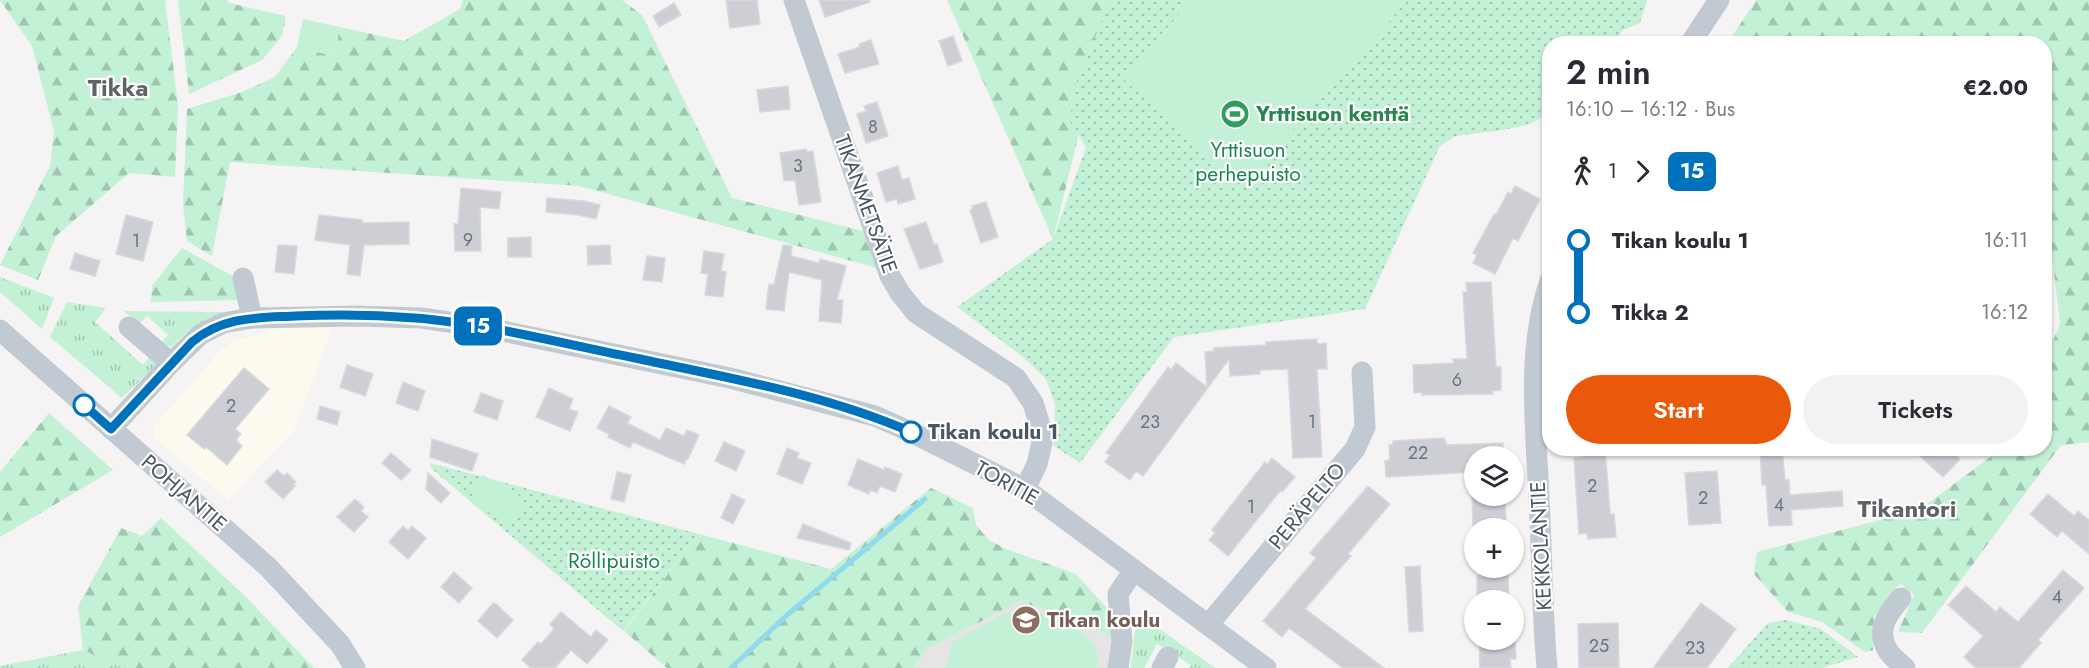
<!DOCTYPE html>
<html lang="en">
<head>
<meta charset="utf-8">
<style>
	:root { --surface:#fff; --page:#f2f2f3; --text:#2b2b33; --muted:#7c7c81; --accent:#ea580c }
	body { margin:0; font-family:Jost,sans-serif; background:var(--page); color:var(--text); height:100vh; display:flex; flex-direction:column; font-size:22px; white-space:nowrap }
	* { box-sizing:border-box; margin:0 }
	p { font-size:20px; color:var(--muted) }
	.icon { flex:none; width:33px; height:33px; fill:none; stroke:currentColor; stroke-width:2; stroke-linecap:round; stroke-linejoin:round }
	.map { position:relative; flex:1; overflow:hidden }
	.sheet { position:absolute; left:1542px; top:36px; width:510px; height:420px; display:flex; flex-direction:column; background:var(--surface); border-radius:24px; box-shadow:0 2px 4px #0004 }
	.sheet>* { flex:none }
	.badge { padding:0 12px; border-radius:9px; font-size:21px; line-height:39px }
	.controls { position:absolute; left:1464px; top:446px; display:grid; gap:12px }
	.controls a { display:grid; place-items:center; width:60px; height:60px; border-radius:50%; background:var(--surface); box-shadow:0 2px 4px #0004; font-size:30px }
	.map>.badge { position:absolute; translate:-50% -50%; box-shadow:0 0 0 3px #fff }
	.legs { display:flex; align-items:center; gap:9px; height:66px; padding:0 24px; font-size:20px }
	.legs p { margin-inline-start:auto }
	.overview { display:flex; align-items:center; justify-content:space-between; height:102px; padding:0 24px }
	h1 { font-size:33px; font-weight:600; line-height:45px }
	.cta { display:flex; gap:12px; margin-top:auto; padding:12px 24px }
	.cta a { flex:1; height:69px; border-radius:36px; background:var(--accent); color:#fff; font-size:24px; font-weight:600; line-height:69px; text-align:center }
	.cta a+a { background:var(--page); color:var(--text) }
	ul { padding:0 24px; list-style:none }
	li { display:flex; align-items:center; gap:21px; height:72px; font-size:22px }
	li i { display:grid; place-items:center; width:9px; height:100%; margin:0 8px; background:currentColor }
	li i::after { content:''; width:15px; height:15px; margin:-8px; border:4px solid; border-radius:50%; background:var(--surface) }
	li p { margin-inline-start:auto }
	li:first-child i { background:linear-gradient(#0000 50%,currentColor 0) }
	li:last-child i { background:linear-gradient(currentColor 50%,#0000 0) }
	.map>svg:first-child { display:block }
</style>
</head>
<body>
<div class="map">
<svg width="2089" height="668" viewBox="0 0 2089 668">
	<defs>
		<pattern id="grass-tufts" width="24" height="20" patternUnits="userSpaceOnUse" patternTransform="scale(1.5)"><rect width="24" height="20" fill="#c3f1d5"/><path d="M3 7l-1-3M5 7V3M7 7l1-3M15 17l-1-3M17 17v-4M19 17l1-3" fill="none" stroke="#a0c6b0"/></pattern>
		<pattern id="forest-firs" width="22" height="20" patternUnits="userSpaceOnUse" patternTransform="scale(1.5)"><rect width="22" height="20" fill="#c3f1d5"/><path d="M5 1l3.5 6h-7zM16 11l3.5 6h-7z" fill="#a0c6b0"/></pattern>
		<pattern id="park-dots" width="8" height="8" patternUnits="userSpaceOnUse" patternTransform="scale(1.5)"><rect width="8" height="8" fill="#c3f1d5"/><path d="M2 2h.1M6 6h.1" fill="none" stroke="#a0c6b0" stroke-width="1.8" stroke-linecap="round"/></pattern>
	</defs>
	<rect width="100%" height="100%" fill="#f5f3f3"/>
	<polygon fill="#fdf9ef" points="333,325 294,431 228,500 155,439 153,428 219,352 234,341 279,327"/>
	<polygon fill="#e6e4e5" points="1021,601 1117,638 1112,668 914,668 927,649"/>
	<g fill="url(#grass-tufts)">
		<polygon points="0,277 54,298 42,329 0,292"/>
		<polygon points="67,302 106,308 95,322 143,365 150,356 157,364 122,398 50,337"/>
		<path d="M124,311L223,312C203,318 187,331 172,346L165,347L161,343L168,335L147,316L139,324Z"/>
		<path d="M1141,616L1215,668H1189L1191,665L1157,644L1144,668H1130C1135,650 1131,631 1141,616Z"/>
		<polygon points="83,650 124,668 0,668 0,666"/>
	</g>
	<g fill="url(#forest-firs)">
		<polygon points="0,0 165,0 178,105 175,177 129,173 56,236 38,280 0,265 50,166 54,131 32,46"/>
		<polygon points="178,0 227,0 229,3 286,16 282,36 262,60 189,94"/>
		<polygon points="463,0 622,0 642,15 732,198 867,232 877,268 579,186 230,162 212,256 187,241 183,205 187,109 242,92 275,77 297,47 334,56 340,27 404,41 460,9"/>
		<polygon points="947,0 1112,0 1053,239"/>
		<polygon points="1756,0 2089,0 2089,442 2061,445 1922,633 1898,632 1914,595 1900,583 1874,617 1873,650 1865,652 1822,622 1788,612 1754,574 1757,552 1919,510 2001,449 2044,448 2045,359 2060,324 2044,188 2044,44 1727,44"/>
		<polygon points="182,248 238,279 238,300 151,302 152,286"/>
		<polygon points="49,413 113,470 0,537 0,472"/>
		<polygon points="931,488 973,508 976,525 989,540 1006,549 1076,574 1113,615 1117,638 1021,601 927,649 914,668 667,668 624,631 699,534 831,569"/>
		<polygon points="161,518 245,596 314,668 124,668 83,650 78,606 121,528 142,536"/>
	</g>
	<g fill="url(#park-dots)">
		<polygon points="1110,0 1647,0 1640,23 1623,30 1614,43 1550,44 1549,114 1530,124 1503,130 1455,136 1440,146 1365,309 1174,337 1080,463 1054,446 1055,404 1046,379 1023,357 957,307 1053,239 1086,147 1070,122 1074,89"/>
		<polygon points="430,463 699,534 623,631 431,468"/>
		<polygon points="1786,620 1821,629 1858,657 1822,668 1728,668 1768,623"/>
	</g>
	<g fill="#c3f1d5">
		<polygon points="1192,0 1408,0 1243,186 1122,78"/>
		<polygon points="303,19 340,27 334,56 297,47"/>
		<polygon points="483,475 525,499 510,526 469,500"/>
		<path d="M1036,612C1059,619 1107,636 1096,668H945L952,643L1003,614Z"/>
	</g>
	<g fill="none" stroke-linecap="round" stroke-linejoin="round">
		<polyline stroke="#90daee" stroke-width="5" points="731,668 786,616 925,499"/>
	</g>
	<g fill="#cdcfd5" stroke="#d7d9de" stroke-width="1.5">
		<polygon points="726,0 757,0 760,24 730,28"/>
		<polygon points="819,0 869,0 870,2 825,17"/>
		<polygon points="674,3 681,15 659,27 653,16"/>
		<polygon points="953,36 962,61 948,66 939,41"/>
		<polygon points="871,40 879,64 845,73 838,54 860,47 859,44"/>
		<polygon points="788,86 790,109 760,112 757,90"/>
		<polygon points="877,102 888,136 866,143 857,114 866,111 864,106"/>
		<polygon points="806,149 807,152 813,151 821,202 799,205 795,180 784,181 780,153"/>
		<polygon points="898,166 902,180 909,178 915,199 898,204 897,199 886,202 877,173"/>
		<polygon points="1515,186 1540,199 1518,241 1513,238 1495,274 1473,263 1477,255 1473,253 1494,214 1496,215 1508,192 1511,194"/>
		<polygon points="461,188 501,192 499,209 480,207 481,251 455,251 454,224 458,224"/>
		<polygon points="547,198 584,201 600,205 596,219 579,215 546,212"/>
		<polygon points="986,202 998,237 981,243 970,210 973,209 972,206"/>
		<polygon points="126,215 153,222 143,261 116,254"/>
		<polygon points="319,215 362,220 362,223 409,222 409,244 364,245 360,276 347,274 350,245 315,240"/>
		<polygon points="926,222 934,245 937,244 943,262 920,269 904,229"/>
		<polygon points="531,237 531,257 508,257 508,238"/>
		<polygon points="278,245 297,246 294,274 275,272"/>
		<polygon points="610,245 611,264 588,265 587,246"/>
		<polygon points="783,245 792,246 791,256 819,263 820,259 846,266 837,300 843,300 841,323 819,321 822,280 789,272 784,311 766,309 769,284 774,285"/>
		<polygon points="704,251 724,254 721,271 726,272 723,297 705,295 708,274 701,273"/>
		<polygon points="75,253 100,261 95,276 70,269"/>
		<polygon points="647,256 665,258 662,282 643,280"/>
		<polygon points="1491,282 1496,367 1501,367 1501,390 1492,391 1493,394 1422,395 1422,392 1414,393 1413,365 1454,363 1453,359 1467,359 1463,292 1467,292 1466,283"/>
		<polygon points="1317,339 1317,344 1326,343 1327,369 1317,369 1322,457 1293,458 1288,369 1260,370 1260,374 1230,376 1229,359 1143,476 1136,471 1130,480 1105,462 1110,455 1106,453 1168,367 1171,370 1176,363 1207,387 1205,352 1214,351 1214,348 1266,345 1266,342"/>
		<polygon points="347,365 373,374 365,396 340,387"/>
		<polygon points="244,368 269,389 235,429 241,434 236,440 242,446 227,465 206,447 204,449 187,435"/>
		<polygon points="403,382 425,391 418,411 396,403"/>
		<polygon points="549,388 573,399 569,409 578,412 570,431 536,417"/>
		<polygon points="481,393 503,401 497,420 474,412"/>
		<polygon points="320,406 340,412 337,425 317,419"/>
		<polygon points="609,406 631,417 627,423 660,440 666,428 684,436 687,430 699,435 688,459 687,459 684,464 633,442 630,448 608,437 609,434 597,428"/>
		<polygon points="1444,438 1447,445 1503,443 1503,456 1474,456 1474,472 1386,477 1385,461 1390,460 1389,445 1393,445 1393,441"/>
		<polygon points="432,439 478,454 472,471 430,457"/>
		<polygon points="724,442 745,451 736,471 715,461"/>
		<polygon points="787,448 799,453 797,458 811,463 802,484 777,474"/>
		<polygon points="1589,448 1605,448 1610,514 1614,514 1616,537 1588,539 1587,533 1579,534 1574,458 1590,456"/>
		<polygon points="1760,448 1782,448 1785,480 1789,480 1790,495 1842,491 1843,506 1791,510 1792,525 1769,526 1766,485 1762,485"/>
		<polygon points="1911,448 1949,448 1960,459 1943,477"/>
		<polygon points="391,453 411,470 401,480 382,463"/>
		<polygon points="1272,458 1295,477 1282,492 1280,491 1228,556 1209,540 1215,533 1212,530 1265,462 1267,465"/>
		<polygon points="858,459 884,470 885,467 902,474 895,492 880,486 877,493 870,490 869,494 848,485"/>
		<polygon points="277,470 284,476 287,473 296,482 293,485 295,486 283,499 265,482"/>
		<polygon points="1717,471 1721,523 1689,525 1685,473"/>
		<polygon points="617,472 631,475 624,502 611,499"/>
		<polygon points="428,473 450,493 441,503 426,489"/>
		<polygon points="1368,486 1390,504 1348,554 1351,556 1305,609 1384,668 1343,668 1289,628 1282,637 1263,621 1316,558 1310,553"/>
		<polygon points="732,494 745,500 733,524 721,518"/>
		<polygon points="2048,494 2074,516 2078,511 2089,520 2089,554 2062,531 2057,537 2030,514"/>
		<polygon points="1472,495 1505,495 1506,528 1473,528"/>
		<polygon points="355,499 364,507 361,511 368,517 354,532 337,517"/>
		<polygon points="803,524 851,543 849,550 797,538"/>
		<polygon points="403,526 408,531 412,526 426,538 408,559 389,542"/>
		<polygon points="1420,566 1423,631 1409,632 1405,567"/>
		<polygon points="2063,570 2084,588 2038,640 2041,643 2019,668 1976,668 1964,657 1983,636 1948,605 1966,586 1996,612 2000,607 2018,622"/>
		<polygon points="454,572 472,588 459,603 441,587"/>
		<polygon points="1508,575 1509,600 1477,600 1477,576"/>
		<polygon points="493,603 496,604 513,620 497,638 478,621"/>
		<polygon points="1701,603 1736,629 1707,668 1653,668"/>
		<polygon points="561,612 591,637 596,630 608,640 587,664 571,650 555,668 531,668 522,660 538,642 541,644 554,629 550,624"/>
		<polygon points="1618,623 1619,668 1579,668 1578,624"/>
		<polygon points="1479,639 1515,639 1516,659 1510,659 1511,668 1480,668"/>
	</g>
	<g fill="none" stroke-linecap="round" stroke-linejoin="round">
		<g stroke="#c1cad2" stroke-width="21">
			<polyline points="794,0 890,276 900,293 916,313 1016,378 1033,403 1039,422 1042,443 1037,464 1025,489"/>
			<polyline points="1690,44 1719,0"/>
			<polyline points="243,278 252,318"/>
			<polyline points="129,327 171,363"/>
			<polyline points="0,330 268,567 340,644 355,668"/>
			<polyline points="111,429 171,363 201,334 223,323 252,318 356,316 421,318 483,327 730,378 875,416 913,433 1025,489 1266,668"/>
			<path d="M1901,598C1888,613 1875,630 1888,651C1892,657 1900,663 1905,668"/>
			<polyline points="1208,625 1355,449 1365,427 1362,372"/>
			<polyline points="1118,668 1122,641 1118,594 1134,570"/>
			<polyline points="1162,668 1168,657"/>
			<path d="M1547,668C1542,612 1542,555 1539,499C1536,427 1526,351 1550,281"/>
		</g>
	</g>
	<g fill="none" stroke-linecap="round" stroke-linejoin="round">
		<g stroke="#fff" stroke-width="14">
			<path id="line-1" d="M84,405L111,429L192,342C224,316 257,318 295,316C358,313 423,316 485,327C535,336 585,348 635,358C728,378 824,394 911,432"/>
		</g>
		<use href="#line-1" stroke="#0072bc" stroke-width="9"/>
	</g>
	<defs>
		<g id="stadium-disc" transform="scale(1.5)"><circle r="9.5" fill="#2e9e5b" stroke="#fff"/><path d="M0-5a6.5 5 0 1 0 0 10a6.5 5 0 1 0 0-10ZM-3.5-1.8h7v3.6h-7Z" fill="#fff"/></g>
		<g id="school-disc" transform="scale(1.5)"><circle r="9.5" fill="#8d6e63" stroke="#fff"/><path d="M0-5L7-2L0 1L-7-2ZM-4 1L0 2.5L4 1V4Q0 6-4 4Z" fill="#fff"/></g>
	</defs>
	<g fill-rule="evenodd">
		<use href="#stadium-disc" x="1235" y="114"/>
		<use href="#school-disc" x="1026" y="620"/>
	</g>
	<g fill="#fff" stroke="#0072bc" stroke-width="3">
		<circle cx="84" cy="405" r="10"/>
		<circle cx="911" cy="432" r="10"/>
	</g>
	<g text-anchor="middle" stroke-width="4.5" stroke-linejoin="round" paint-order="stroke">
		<g font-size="18" fill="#6b747e">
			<text x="873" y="133">8</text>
			<text x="798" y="172">3</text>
			<text x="468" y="246">9</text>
			<text x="136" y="247">1</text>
			<text x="1457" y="386">6</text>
			<text x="231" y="412">2</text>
			<text x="1150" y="428">23</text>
			<text x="1312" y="428">1</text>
			<text x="1418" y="459">22</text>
			<text x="1592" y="492">2</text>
			<text x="1703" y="504">2</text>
			<text x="1779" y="511">4</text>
			<text x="1251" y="513">1</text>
			<text x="2057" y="603">4</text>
			<text x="1599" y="652">25</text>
			<text x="1695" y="654">23</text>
		</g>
		<g font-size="21" font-weight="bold" fill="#27864d" stroke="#fff" text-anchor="start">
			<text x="1256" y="121">Yrttisuon kenttä</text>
		</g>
		<g font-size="21" fill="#17864f" stroke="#fff">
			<text x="1248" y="157">Yrttisuon<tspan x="1248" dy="24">perhepuisto</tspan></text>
			<text x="614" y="568">Röllipuisto</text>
		</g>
		<g font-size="21" fill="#4a5661" stroke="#fff">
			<text transform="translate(866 204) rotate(70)" y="7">TIKANMETSÄTIE</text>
			<text transform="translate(1007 483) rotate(29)" y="7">TORITIE</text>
			<text transform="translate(184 493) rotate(41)" y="7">POHJANTIE</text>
			<text transform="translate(1307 506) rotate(-50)" y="7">PERÄPELTO</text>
			<text transform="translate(1541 546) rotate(-93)" y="7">KEKKOLANTIE</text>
		</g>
		<g font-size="21" font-weight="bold" fill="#4a5661" stroke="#fff" text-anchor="start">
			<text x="928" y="439">Tikan koulu 1</text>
		</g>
		<g font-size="21" font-weight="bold" fill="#785e54" stroke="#fff" text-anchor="start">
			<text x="1047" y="627">Tikan koulu</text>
		</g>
		<g font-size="24" font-weight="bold" fill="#5f6368" stroke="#fff">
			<text x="118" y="96">Tikka</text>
			<text x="1907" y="517">Tikantori</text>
		</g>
	</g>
</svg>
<div class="controls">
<a><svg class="icon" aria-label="layers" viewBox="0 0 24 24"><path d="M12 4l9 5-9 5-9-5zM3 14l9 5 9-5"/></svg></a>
<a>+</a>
<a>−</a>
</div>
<b class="badge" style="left:478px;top:326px;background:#0072bc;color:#fff">15</b>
<section class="sheet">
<div class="overview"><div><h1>2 min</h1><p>16:10 – 16:12 · Bus</p></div><b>€2.00</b></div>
<div class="legs"><svg class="icon" aria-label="walk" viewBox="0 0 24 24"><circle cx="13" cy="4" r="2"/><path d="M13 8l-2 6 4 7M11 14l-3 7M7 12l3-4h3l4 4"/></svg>1<svg class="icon" aria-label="forward" viewBox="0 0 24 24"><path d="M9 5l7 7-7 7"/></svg><b class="badge" style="background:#0072bc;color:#fff">15</b></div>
<ul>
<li><i style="color:#0072bc"></i><b>Tikan koulu 1</b><p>16:11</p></li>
<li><i style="color:#0072bc"></i><b>Tikka 2</b><p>16:12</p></li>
</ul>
<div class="cta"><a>Start</a><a>Tickets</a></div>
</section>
</div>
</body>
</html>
